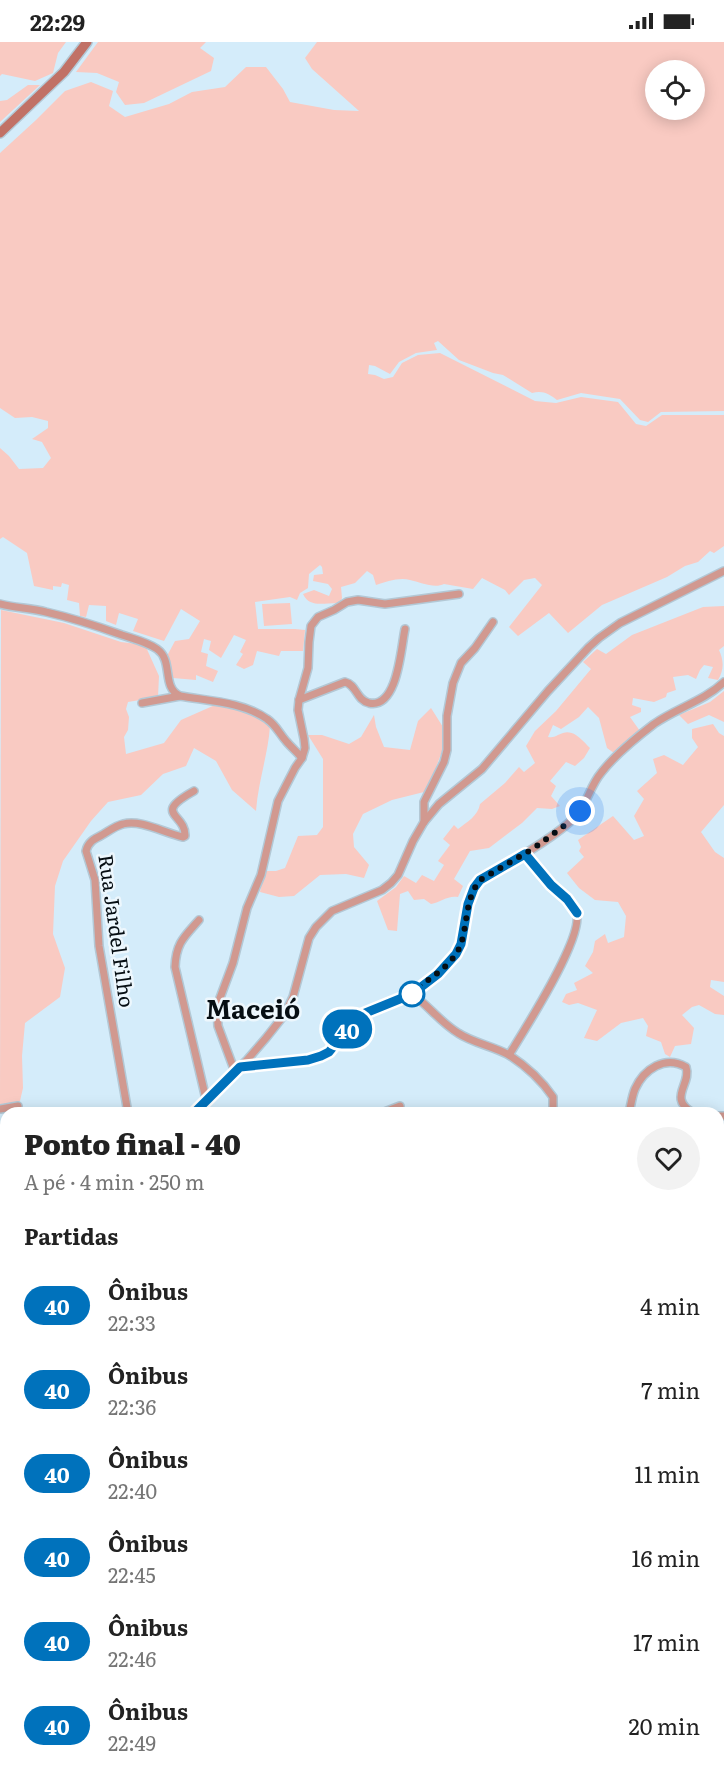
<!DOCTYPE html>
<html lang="pt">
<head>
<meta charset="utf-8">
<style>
	:root { --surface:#fff; --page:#f2f2f2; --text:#222; --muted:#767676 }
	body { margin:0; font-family:Literata,serif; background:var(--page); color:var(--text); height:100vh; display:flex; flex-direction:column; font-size:22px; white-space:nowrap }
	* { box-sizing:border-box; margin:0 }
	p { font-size:20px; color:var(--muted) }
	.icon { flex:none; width:33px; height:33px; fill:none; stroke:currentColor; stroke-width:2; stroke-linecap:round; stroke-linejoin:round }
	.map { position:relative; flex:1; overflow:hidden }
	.sheet { position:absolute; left:0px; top:1065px; width:724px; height:674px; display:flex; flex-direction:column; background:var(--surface); border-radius:18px 18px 0 0; box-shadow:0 3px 15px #0003 }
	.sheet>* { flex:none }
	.badge { padding:0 12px; border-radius:20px; font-size:21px; line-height:39px }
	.tools { position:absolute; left:645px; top:18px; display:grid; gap:12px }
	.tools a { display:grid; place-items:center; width:60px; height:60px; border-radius:50%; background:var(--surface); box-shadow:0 3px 15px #0003; font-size:30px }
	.you { position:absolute; width:30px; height:30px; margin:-15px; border:4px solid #fff; border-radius:50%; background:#1a73e8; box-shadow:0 0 0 9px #1a73e833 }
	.map>.badge { position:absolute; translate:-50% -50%; box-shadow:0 0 0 3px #fff }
	h2 { padding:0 24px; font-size:22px; line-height:54px }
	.round { display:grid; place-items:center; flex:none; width:63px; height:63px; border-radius:32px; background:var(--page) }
	.head { display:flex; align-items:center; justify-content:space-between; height:102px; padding:0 24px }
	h1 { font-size:28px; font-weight:800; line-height:45px }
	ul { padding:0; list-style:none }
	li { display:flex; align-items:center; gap:18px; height:84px; padding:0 24px }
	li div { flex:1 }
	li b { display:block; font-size:22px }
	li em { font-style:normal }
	li .badge { min-width:66px; font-weight:700; text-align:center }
	.status { display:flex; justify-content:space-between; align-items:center; height:42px; padding:0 30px; background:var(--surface); direction:ltr }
	.status svg { height:16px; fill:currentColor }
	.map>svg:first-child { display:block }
</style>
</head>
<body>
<div class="status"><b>22:29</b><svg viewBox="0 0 49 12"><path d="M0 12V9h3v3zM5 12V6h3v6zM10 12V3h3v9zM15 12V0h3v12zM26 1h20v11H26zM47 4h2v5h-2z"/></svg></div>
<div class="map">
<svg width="724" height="1738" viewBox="0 0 724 1738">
	<rect width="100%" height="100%" fill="#d4ecfa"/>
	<g fill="#f9cac2" fill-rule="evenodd">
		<polygon points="0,0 66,0 58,11 53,31 35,39 2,32 0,34"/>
		<polygon points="98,0 206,0 200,6 214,16 211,29 144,61 125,63 116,50 119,40 97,31 76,30"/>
		<path d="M317,0H724V369L661,370L648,380L640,378L620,357L581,351L557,358C549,352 543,348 532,351L503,333L493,331L459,318L438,299L434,301L437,308L416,311L399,320L390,332L375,324L369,323L368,332L375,333L384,337L393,335L402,321L418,313L440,311L535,359L556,361L581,355L618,360L636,382L646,384L662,373H724V504L714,511L710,509L698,520L685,524L667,535L602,563L568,591L549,571L518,594L509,585L542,543L535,536L524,538L509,553L505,548L482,536L473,547L444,542C434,547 420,540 410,538C399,535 386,540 376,543L373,533L367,529L355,541L341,545L342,556L340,561C326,560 310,567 303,552L314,548L329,554L332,547L328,542L313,539L314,533L323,532L322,525L320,523L309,532L308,546L300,551L297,558L290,555L255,560L258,587H295L305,588L303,609H281L279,614L257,609L253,623L244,627L236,623L243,612L240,610L246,598L234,593L221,616L209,608L211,599L204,597L201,610L208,612L206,624L218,629L213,640L196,633V638L173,636L167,614L175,599L189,597L200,579L181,567L164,599L133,589L138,577L119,571L116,583L106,579V564L89,563L86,575L80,574L79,561L67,558L69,543L62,541L61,545L53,544V548L34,544L27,511L3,495L0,497V406L9,414L19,427L43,426L51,416L42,400L32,397L48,386V379L32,375L15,376L0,366V111L36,78L65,49L91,40L113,49L109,64L125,75L169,62L192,50L225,45L246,25H266L283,47L290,60L334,68L359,69L312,27L305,16ZM656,28H694V68H656Z"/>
		<polygon points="28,43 40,43 0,80 0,59 7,58"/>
		<polygon points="290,561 292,582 264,584 262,562"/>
		<path d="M724,564V604L719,608C724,619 724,628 718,638L708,636L713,625L704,623L700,628L696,637L688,633L673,635L676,648L667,651L666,655L654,660L633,656L632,663L641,666V670L630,675L640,689L614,711L607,706L599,676L588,665L579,675L561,687L553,683L548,695C556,696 556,693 563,691C574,687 583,699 590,706L584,716L575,724L566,720L550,739L556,744L551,754L560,764L552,767L537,766L522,781L489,806L470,809L454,837L463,844L458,855C448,853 441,860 431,862L424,857L414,858L408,849L400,852L397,889L388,888L377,859L396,845L404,834L416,841L422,833L434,839L444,823L438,819L450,803L443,797L454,783L458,787C467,780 478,774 480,762L505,741L519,725L524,730L535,721L526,704L535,689L556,669L591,627L583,620L597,607L606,612L632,593L703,565Z"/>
		<path d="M1,568L64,581L121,600L145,603L159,634L158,655L128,660L126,667L129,675L128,688L124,695L126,712L164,701L181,678L215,663L249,668L270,684C268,713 258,740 256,769L232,748L216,719L194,706L186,724L163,732L141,753L108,760L91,779L63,819L55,844L53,892L65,926L60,955L25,981L22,1014L23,1046L20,1059L3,1064L0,1062Z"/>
		<polygon points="724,649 724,680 709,673 688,682 679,673 710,660"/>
		<polygon points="431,666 448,693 434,731 424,750 392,758 363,772 353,792 354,805 369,823 364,836 346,832 320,833 294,854 279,855 260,850 264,829 276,829 285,826 298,794 317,793 323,785 323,717 308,693 322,693 349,702 361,695 374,673 376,685 384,705 410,708 418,679"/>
		<polygon points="713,682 719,691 724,694 724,763 701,790 715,810 724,816 724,940 711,938 710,945 724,954 724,973 715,972 699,963 692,965 682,973 694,986 691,1002 675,1004 670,1015 665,1012 661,1000 646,994 648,984 643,976 621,981 597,999 584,996 597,968 578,961 569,963 562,960 566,952 577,948 574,941 593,931 585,924 593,910 595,899 605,892 608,901 624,895 626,874 618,860 595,858 579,846 567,831 584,815 579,809 581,805 578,798 613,774 634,798 644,794 634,774 644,757 637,749 657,731 653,717 664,713 683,723 698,705 692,696 692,687"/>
		<polygon points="724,1381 724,1473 719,1474 719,1382"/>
	</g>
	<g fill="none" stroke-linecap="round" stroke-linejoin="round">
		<g stroke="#b3c8d5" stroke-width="10">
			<g id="street">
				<path d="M0,562C15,566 31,566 46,570C72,576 97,584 122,593C134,597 147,600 157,607C174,619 161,645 180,654C209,659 243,660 267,677C276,683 279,691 286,699C291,705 297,710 302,716"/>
				<path d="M299,658L345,640C357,643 356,658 369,661C398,667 401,605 405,587"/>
				<polyline points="142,661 180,654"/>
				<polyline points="424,780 424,760 444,720 447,708 447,674 453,641 461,621 475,606 493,580"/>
				<path d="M199,878C184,895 176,901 175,925L206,1057"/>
				<path d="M412,952C428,963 440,980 458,991C473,1001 493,1004 509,1013C526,1024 542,1039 553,1055V1071"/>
				<path d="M509,1013C523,990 586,893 576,870C572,859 559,852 551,843C542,834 533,822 525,812"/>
				<path d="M240,1025C262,1023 301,1022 321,1014C338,1007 344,986 358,975C365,969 378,966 387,962C412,951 440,936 456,913C469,892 461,851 482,837C488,832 495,829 501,826C523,813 559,792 576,774C587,762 590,744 601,731C614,714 637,695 654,682C677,666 704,659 724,640"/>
				<polyline points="235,1030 218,984 217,964 233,921 247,866 261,833 278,759 295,726 302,716 305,706 304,697 298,668 299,658 308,626 309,600 311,584 318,575 334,568 347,560 358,558 385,562 459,552"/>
				<polyline points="0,1067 18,1064"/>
				<path d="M128,1071L99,904L95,838L86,809C88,800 94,797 102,793C109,789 115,784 123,782C141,777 164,791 183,795L185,794C186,771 151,773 194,749"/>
				<polyline points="193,1071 247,1018 266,996 285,972 293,955 309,896 316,885 332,869 382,848 391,841 398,833 413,799 424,780 439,762 482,727 548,649 589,605 599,596 620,581 724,529"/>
				<polyline points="382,1071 400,1064"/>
				<path d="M629,1071C631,1063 632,1054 635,1047C644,1027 665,1013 686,1025C692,1042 667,1056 693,1071"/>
				<polyline points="718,1074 724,1074"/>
				<polyline points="718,1118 724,1119"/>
				<polyline points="0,1119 6,1138"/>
				<polyline points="1,1174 5,1138"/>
				<polyline points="0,1226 6,1226"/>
				<polyline points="718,1245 724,1246"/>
				<polyline points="718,1539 724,1536"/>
				<polyline points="0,1608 6,1607"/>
				<polyline points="0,1645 6,1645"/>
				<polyline points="89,1732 90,1738"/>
				<polyline points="222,1732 225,1738"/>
				<polyline points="293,1738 295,1732"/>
				<polyline points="298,1738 306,1732"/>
				<polyline points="683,1738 687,1734"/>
			</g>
		</g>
		<g stroke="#b3c8d5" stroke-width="12">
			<polyline id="secondary" points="0,91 64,30 87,0"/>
		</g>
		<g stroke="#b3c8d5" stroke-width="14">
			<g id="primary">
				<polyline points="718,1356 724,1355"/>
				<polyline points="0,1620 6,1620"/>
				<polyline points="0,1632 6,1632"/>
			</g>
		</g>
		<use href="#street" stroke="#d19990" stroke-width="7"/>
		<use href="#secondary" stroke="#c17166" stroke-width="9"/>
		<use href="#primary" stroke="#b45246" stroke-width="10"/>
	</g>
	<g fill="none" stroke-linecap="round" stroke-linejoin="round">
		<g stroke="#fff" stroke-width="14">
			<polyline id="line" points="194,1071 240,1025 308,1018 321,1014 329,1010 358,974 412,952 438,932 456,912 461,902 468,862 474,846 480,838 525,812 551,843 567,857 577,871"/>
		</g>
		<use href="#line" stroke="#0072bc" stroke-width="9"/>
		<path stroke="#060e13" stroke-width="6" stroke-dasharray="0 10.8" d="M412,952C427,936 453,925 461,902C468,880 465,857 480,838L534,806L568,781L580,769"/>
	</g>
	<circle fill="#fff" stroke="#0072bc" stroke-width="3" cx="412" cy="952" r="12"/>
	<g text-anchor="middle" stroke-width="5" stroke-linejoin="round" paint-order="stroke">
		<g font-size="20" fill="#060e13" stroke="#edf7fd">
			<text transform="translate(116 889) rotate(82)" y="7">Rua Jardel Filho</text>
		</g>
		<g font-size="26" font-weight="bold" fill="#060e13" stroke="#edf7fd">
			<text x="253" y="977">Maceió</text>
		</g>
	</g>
</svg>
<div class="tools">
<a><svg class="icon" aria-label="locate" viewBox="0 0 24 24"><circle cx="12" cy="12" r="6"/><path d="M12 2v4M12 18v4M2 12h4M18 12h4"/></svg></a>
</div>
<div class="you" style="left:580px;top:769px"></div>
<b class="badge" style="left:347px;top:987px;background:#0072bc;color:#fff">40</b>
<section class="sheet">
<div class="head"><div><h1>Ponto final - 40</h1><p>A pé · 4 min · 250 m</p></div><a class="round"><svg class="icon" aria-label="heart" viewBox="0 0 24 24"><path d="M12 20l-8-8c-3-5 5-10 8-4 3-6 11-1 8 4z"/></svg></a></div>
<h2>Partidas</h2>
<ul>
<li><span class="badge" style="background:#0072bc;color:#fff">40</span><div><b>Ônibus</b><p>22:33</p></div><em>4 min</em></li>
<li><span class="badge" style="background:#0072bc;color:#fff">40</span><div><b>Ônibus</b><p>22:36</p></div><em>7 min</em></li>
<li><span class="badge" style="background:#0072bc;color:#fff">40</span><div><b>Ônibus</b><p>22:40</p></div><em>11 min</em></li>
<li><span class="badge" style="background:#0072bc;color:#fff">40</span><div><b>Ônibus</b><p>22:45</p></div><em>16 min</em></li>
<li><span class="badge" style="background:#0072bc;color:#fff">40</span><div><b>Ônibus</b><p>22:46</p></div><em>17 min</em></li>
<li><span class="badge" style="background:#0072bc;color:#fff">40</span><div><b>Ônibus</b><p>22:49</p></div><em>20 min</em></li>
</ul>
</section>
</div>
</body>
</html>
